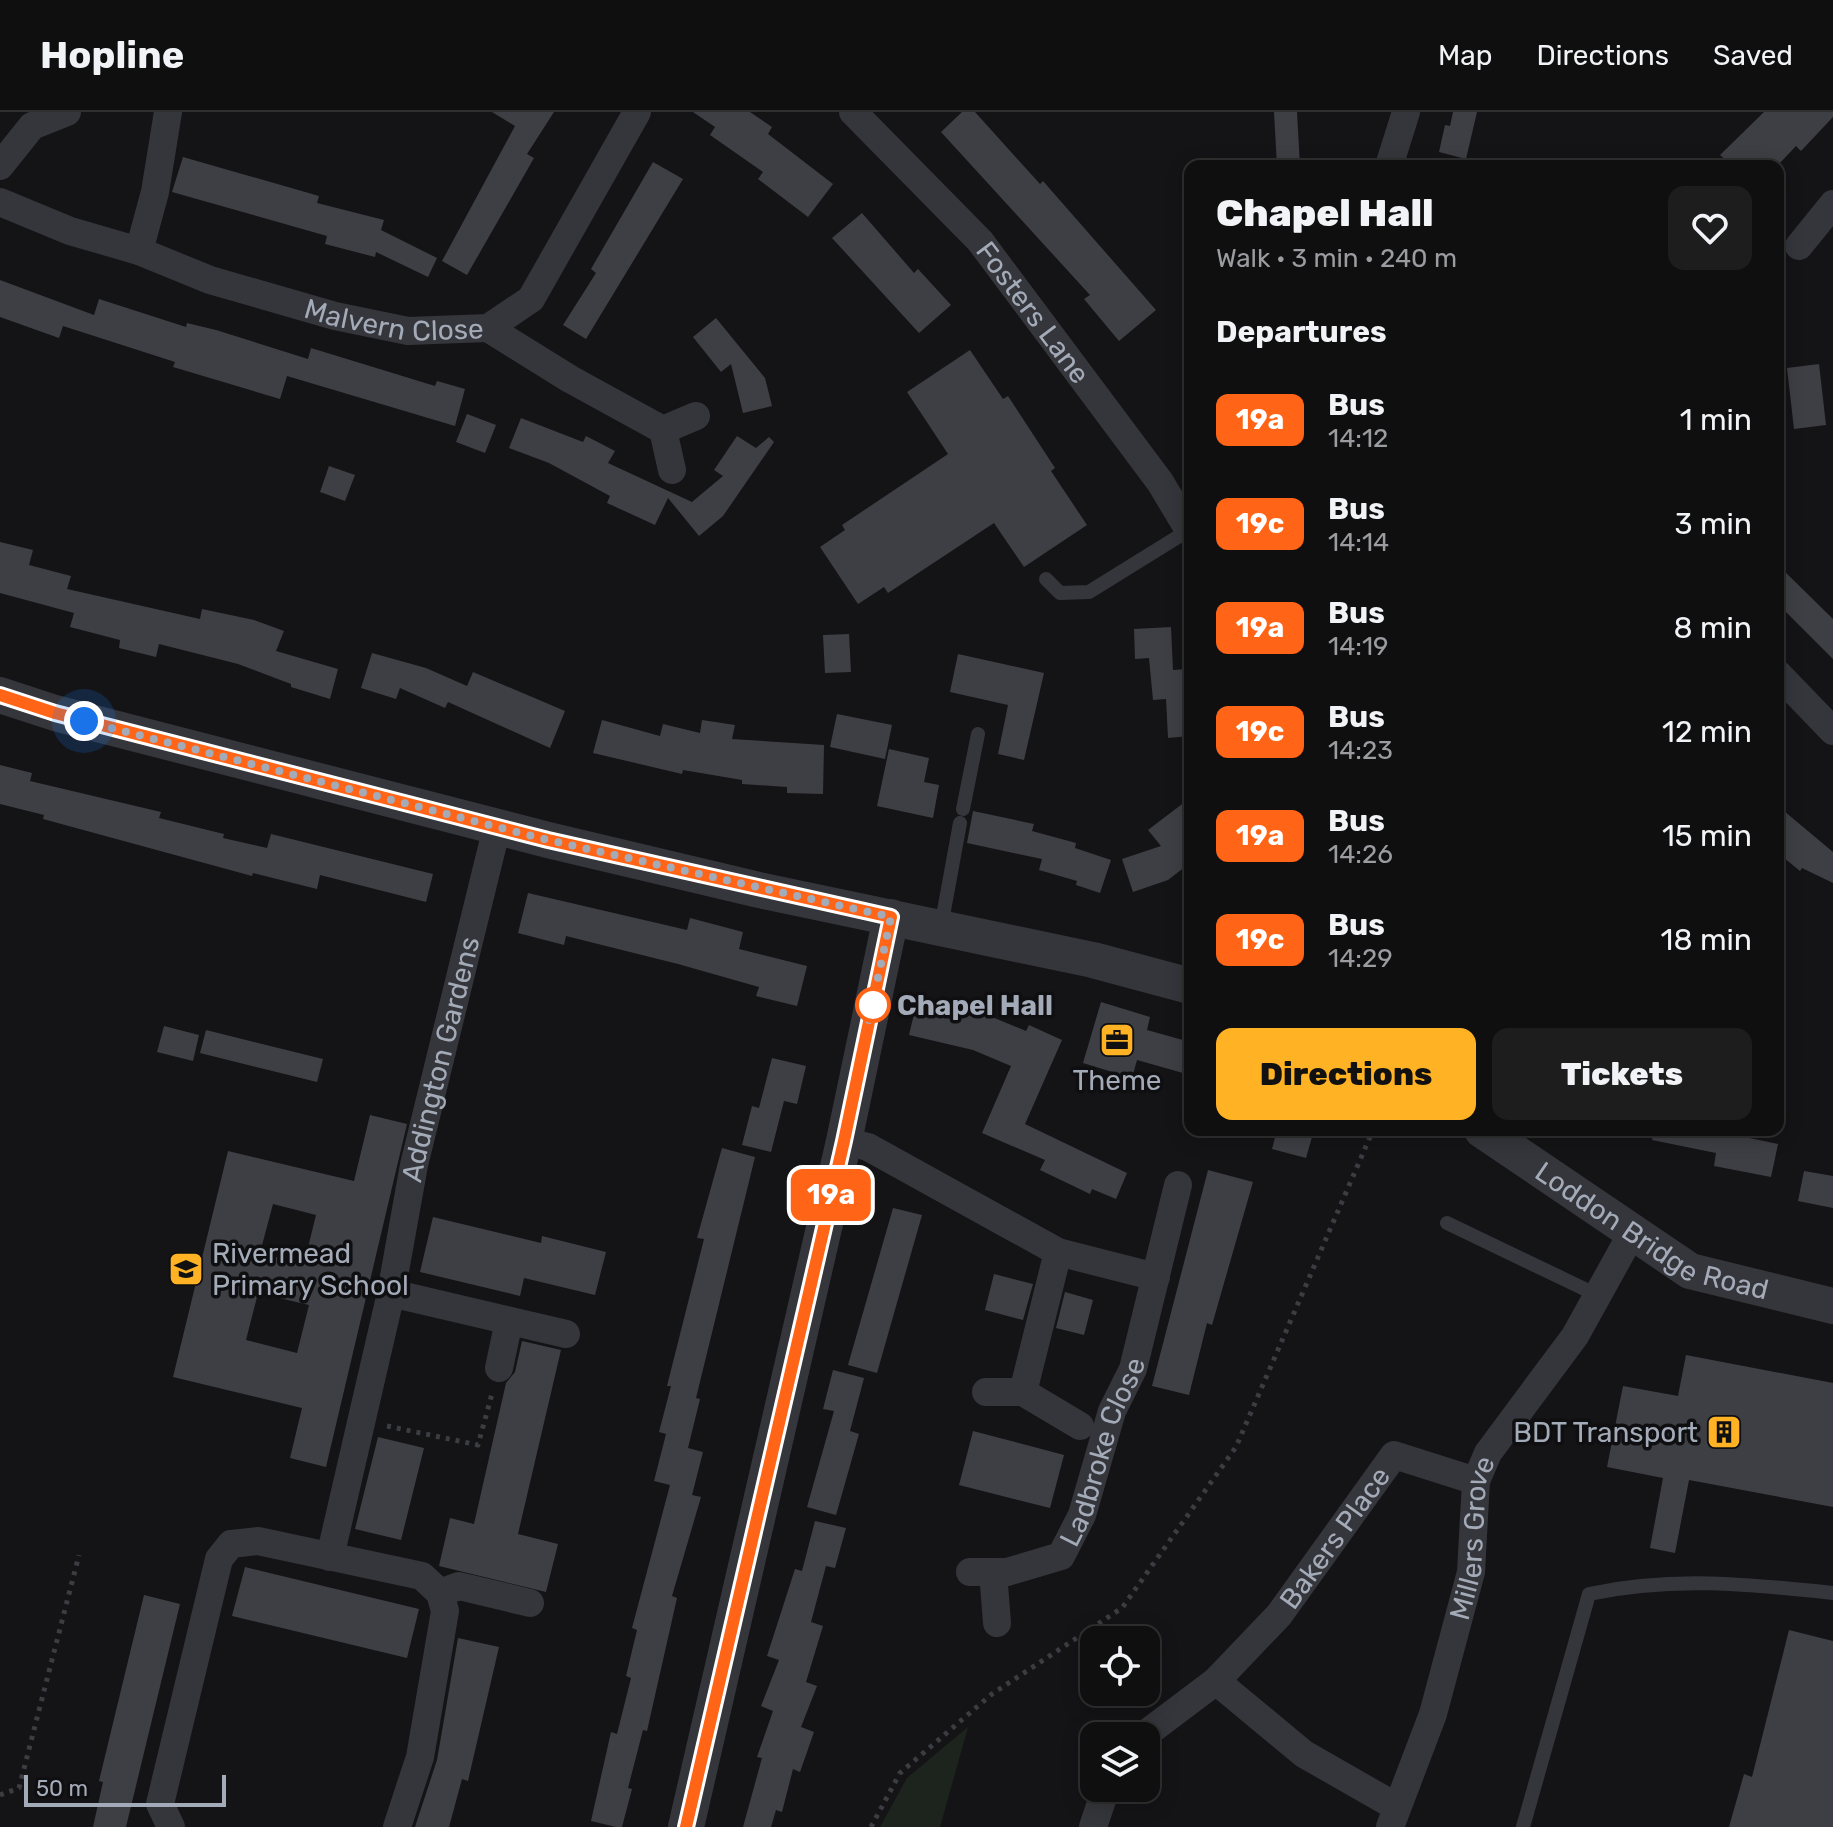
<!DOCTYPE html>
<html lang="en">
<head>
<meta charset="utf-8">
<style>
	:root { --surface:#0f0f10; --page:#1d1d1e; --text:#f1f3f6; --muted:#9b9c9f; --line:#2f2f30; --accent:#ffb223 }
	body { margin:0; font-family:Rubik,sans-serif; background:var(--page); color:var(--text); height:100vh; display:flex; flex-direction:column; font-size:30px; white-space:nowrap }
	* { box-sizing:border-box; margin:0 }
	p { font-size:26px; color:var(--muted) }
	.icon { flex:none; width:44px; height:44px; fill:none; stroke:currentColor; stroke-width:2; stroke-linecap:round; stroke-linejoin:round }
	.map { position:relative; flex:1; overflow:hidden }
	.side { position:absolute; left:1184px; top:48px; width:600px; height:976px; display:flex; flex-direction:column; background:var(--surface); border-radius:16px; box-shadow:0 4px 20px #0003,0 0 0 2px var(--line) }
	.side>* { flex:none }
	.badge { padding:0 16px; border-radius:12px; font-size:28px; line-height:52px }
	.fabs { position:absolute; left:1080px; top:1514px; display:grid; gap:16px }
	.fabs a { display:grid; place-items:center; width:80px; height:80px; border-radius:16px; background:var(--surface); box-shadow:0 4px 20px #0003,0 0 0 2px var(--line); font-size:40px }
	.scale { position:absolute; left:24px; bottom:20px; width:202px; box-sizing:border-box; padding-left:8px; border:4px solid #a4abb8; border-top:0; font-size:22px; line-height:28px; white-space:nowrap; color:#a4abb8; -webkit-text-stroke:6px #0f0f11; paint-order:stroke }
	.you { position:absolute; width:40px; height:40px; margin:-20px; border:6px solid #fff; border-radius:50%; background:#1a73e8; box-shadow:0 0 0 12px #1a73e833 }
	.map>.badge { position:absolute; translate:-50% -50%; box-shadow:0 0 0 4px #fff }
	h2 { padding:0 32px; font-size:30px; line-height:72px }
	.round { display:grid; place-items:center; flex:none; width:84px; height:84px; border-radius:16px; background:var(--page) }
	.summary { display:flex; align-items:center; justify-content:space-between; height:136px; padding:0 32px }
	h1 { font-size:38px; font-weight:800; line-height:60px }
	.action { display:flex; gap:16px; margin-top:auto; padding:16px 32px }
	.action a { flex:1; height:92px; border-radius:16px; background:var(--accent); color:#111; font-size:32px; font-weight:800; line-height:92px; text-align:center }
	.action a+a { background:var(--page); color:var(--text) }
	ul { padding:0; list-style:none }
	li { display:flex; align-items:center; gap:24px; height:104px; padding:0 32px }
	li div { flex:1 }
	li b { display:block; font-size:30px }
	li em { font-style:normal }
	li .badge { min-width:88px; font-weight:700; text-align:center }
	header { display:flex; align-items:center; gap:48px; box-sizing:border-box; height:112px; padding:0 40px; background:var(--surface); border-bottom:2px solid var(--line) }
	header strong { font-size:38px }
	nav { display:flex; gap:44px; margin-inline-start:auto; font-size:28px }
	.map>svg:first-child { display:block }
</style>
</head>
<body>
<header>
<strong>Hopline</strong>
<nav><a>Map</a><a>Directions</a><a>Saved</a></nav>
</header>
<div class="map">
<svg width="1833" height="1715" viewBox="0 0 1833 1715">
	<rect width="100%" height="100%" fill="#141416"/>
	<polygon fill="#1c241d" points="968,1615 940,1715 880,1715 907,1666"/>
	<g fill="#3e3f44" fill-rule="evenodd">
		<polygon points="492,0 554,0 527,42 534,46 467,163 442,149 515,14"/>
		<polygon points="693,0 750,0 772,15 768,22 833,72 808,105 758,67 763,60 710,23 715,15"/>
		<polygon points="962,0 975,0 1040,72 1043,69 1156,198 1119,229 1084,187 1090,183 941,20"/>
		<polygon points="1274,0 1297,0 1300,54 1277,54"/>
		<polygon points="1453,0 1477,0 1466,47 1439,40 1445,13 1450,14"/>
		<polygon points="1764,0 1833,0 1833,5 1801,39 1796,34 1777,54 1732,54 1720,43"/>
		<polygon points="183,45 319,84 317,91 384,108 381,118 437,146 428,165 376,140 375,145 325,132 327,124 172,80"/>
		<polygon points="653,50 683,67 586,227 563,213 596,161 591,157"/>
		<polygon points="862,101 914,161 918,157 951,193 919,221 832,126"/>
		<polygon points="0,168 94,203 99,187 186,215 187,211 216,218 308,247 311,236 435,274 437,269 465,277 455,314 287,264 280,287 173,255 175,250 63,214 59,226 0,205"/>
		<polygon points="716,206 765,266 772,294 743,301 731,252 721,260 693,225"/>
		<polygon points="970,238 1003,287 1008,284 1055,356 1051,359 1087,413 1024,455 994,411 888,481 884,475 858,492 820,435 845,418 842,413 948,342 907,280"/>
		<polygon points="1819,252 1826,313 1794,317 1787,256"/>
		<polygon points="467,302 496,313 485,341 456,330"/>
		<polygon points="521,306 583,330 586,324 615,339 608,351 692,390 723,364 714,358 737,324 756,336 769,325 774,330 723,404 699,424 668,386 655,413 607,391 610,384 549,351 509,336"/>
		<polygon points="329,354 355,363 345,389 320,380"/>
		<polygon points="0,430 33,438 29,453 71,464 67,477 200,507 202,497 254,508 284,519 276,539 338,557 330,587 291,575 291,572 238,552 159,532 156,545 119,536 120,528 70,515 74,501 0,481"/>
		<polygon points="1778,453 1833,507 1833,547 1778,492"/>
		<polygon points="1171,515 1173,558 1185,557 1190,624 1168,626 1166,587 1153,588 1149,546 1135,547 1134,517"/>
		<polygon points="849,522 851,560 825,561 823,523"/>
		<polygon points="372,541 426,556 467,574 473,560 565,599 550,636 448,590 445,596 400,576 396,587 361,576"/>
		<polygon points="958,542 1044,561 1024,648 998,642 1008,593 950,580"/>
		<polygon points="837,602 892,613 885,647 830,635"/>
		<polygon points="602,608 660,624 663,612 700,621 702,608 735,613 732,627 824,633 823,682 787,681 787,675 742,672 742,668 683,658 682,662 593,641"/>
		<polygon points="889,637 929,646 924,670 939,673 933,706 877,694"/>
		<polygon points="0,653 32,661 30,669 161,700 159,706 224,722 223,726 267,736 271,722 433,762 426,790 320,763 317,777 253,761 252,764 43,707 44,703 0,692"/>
		<polygon points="1190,686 1190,751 1168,768 1133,780 1122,747 1161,734 1148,718"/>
		<polygon points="1778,694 1833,740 1833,771 1802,756 1800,759 1778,741"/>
		<polygon points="973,699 1034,712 1032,719 1076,731 1075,736 1111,748 1100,781 1076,773 1077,769 1039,758 1042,747 967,731"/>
		<polygon points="528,781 687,818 690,806 743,820 739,837 807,854 797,894 756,884 759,875 678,852 566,824 564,833 518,821"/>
		<polygon points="918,885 980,900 1026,919 1029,913 1062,928 1025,1012 1127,1061 1116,1087 1092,1077 1090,1082 1040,1058 1045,1048 982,1021 1011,954 973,938 909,923"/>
		<polygon points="1101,890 1150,905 1147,918 1190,930 1190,963 1137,948 1132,966 1083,951"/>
		<polygon points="164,914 199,923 193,949 157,940"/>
		<polygon points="206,918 323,947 317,970 200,941"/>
		<polygon points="772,946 806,954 797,992 784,989 771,1040 742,1033 752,994 759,996"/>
		<path d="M370,1003L407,1012L326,1355L290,1346L302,1296L173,1265L228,1039L354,1069ZM273,1092L316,1103L304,1152L260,1141ZM258,1181L309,1193L297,1241L246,1228Z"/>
		<polygon points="1277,1018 1314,1018 1306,1046 1272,1037"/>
		<polygon points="1654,1018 1712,1018 1778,1032 1771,1065 1714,1054 1716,1041 1652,1028"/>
		<polygon points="722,1036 755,1045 696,1286 700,1287 688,1336 703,1340 692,1383 701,1385 672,1484 677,1486 647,1619 643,1618 628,1676 632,1677 622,1715 616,1715 591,1709 611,1620 617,1622 631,1566 626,1564 637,1518 632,1516 670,1373 654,1369 666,1322 659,1320 671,1274 667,1274 704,1127 697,1126"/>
		<polygon points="1208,1058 1253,1070 1212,1213 1207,1211 1189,1283 1152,1274"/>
		<polygon points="1804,1059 1833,1064 1833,1096 1798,1089"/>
		<polygon points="893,1096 922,1103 877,1261 848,1253"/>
		<polygon points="433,1105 541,1131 542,1124 606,1140 595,1183 524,1166 520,1184 420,1160"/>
		<polygon points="994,1162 1033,1172 1023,1208 985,1198"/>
		<polygon points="1065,1180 1093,1188 1084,1223 1056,1216"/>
		<polygon points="522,1229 561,1238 518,1422 558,1432 546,1480 439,1454 450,1406 474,1412 506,1271 515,1260"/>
		<polygon points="1686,1243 1833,1271 1833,1395 1689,1368 1675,1441 1650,1436 1663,1366 1607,1355 1623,1274 1678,1284"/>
		<polygon points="833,1258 864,1266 850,1319 859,1322 836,1403 807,1395 834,1299 823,1297"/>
		<polygon points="973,1319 1064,1343 1050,1396 959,1373"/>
		<polygon points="378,1325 424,1336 401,1428 355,1417"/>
		<polygon points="815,1409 846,1416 835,1456 826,1454 811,1510 823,1514 806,1570 817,1574 801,1615 814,1620 800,1660 793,1657 782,1700 776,1698 771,1715 743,1715 762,1646 757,1645 773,1599 761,1594 779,1548 767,1544 795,1457 802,1459"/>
		<polygon points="245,1455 419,1497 407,1546 232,1504"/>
		<polygon points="144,1483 180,1492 126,1715 93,1715 103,1670 99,1669"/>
		<polygon points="1789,1518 1833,1529 1833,1715 1729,1715 1744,1662 1752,1665"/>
		<polygon points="458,1526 499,1535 468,1669 462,1667 449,1715 415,1715 437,1648"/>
	</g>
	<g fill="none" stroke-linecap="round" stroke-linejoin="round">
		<g stroke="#3b3d43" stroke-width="5" stroke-dasharray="4 6" stroke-linecap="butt">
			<polyline points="387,1314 478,1333 493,1278"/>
			<polyline points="0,1683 19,1676 79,1443"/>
			<polyline points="871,1715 900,1661 992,1582 1122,1496 1236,1335 1373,1018"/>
		</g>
		<g stroke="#35363b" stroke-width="14">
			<polyline points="1046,467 1060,481 1089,480 1189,418"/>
			<polyline points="963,697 978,622"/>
			<polyline points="941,815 960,711"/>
			<polyline points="1447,1111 1597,1183"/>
			<path d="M1523,1715L1589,1482C1672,1464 1749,1472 1833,1481"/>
		</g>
		<g stroke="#35363b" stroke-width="28">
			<path id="s1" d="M853,0L980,129L1160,370L1190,420"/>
			<polyline points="0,54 32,14 67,0"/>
			<polyline points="1389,54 1406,0"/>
			<path id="s2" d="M0,90L70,119L139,139L210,168L335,204L408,219L488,216L531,187L637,0"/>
			<polyline points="1799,134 1833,92"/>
			<polyline points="139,139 155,80 168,0"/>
			<polyline points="488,216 570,267 663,318 672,358"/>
			<polyline points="663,318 696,304"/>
			<polyline points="1778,562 1833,619"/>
			<polyline points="844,1029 868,1035 1058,1140 1156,1165"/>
			<polyline points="391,1181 566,1222"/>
			<polyline points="499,1256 509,1209"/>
			<polyline points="986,1280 1023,1280 1080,1314"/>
			<polyline points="1023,1280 1058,1140"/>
			<path id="s3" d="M330,1445L391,1181L414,1053L497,715"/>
			<path id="s4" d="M970,1460H1007L1061,1444L1082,1403L1112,1299L1133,1257L1178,1073"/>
			<polyline points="993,1460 997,1511"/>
			<polyline points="440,1481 459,1474 530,1491"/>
			<polyline points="1216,1569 1304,1642 1395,1694"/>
			<path id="s5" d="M1143,1624L1216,1569L1279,1503L1394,1343L1476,1369"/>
			<polyline points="171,1715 160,1692 219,1447 231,1432 258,1429 422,1464 440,1481 445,1499 420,1645 397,1715"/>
			<polyline points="1093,1715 1106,1676"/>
			<path id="s6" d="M1390,1715L1433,1602L1471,1460L1476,1369L1488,1341L1575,1224L1632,1121"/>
		</g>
		<g stroke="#35363b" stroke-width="36">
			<polyline points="0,583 55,601 548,728 759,778 1093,848 1190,874"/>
			<path id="s7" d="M1482,1018L1690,1159L1833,1194"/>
			<polyline points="686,1715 844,1029 891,805"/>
		</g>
	</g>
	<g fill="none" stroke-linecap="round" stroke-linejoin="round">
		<g stroke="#fff" stroke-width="18">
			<polyline id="line" points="0,583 55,601 548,728 891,805 844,1029 686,1715"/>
		</g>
		<use href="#line" stroke="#ff6417" stroke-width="12"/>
		<polyline stroke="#a4abb8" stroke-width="8" stroke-dasharray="0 14.4" points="84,609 548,728 891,805 869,908 873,893"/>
	</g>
	<defs>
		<g id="office-square" transform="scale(1.8)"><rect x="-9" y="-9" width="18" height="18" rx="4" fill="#ffb223" stroke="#0f0f11"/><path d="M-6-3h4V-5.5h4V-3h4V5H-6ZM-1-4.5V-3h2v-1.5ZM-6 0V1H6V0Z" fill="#111"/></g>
		<g id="school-square" transform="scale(1.8)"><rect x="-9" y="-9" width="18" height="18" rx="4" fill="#ffb223" stroke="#0f0f11"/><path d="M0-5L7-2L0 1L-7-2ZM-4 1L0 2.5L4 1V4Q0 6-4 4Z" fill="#111"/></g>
		<g id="building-square" transform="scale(1.8)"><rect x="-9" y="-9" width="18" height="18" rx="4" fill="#ffb223" stroke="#0f0f11"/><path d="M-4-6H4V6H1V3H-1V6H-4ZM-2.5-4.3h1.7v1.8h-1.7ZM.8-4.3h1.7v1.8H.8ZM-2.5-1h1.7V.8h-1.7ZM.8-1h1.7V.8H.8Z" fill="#111"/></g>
	</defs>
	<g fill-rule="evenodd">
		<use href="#office-square" x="1117" y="928"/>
		<use href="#school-square" x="186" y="1157"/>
		<use href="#building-square" x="1724" y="1320"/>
	</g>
	<circle fill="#fff" stroke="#ff6417" stroke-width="4" cx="873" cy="893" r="16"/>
	<g text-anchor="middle" stroke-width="7" stroke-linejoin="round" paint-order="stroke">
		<g font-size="28" fill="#a4abb8" stroke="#0f0f11">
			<text dy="10" stroke="none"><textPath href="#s2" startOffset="414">Malvern Close</textPath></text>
			<text dy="10" stroke="none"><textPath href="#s1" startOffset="270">Fosters Lane</textPath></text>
			<text dy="10" stroke="none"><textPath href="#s3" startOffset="510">Addington Gardens</textPath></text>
			<text dy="10" stroke="none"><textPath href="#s7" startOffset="200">Loddon Bridge Road</textPath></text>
			<text dy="10" stroke="none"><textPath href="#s4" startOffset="206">Ladbroke Close</textPath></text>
			<text dy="10" stroke="none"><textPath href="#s5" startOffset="278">Bakers Place</textPath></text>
			<text dy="10" stroke="none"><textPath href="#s6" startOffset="302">Millers Grove</textPath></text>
		</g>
		<g font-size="28" font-weight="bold" fill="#a4abb8" stroke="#0f0f11" text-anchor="start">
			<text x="897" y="903">Chapel Hall</text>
		</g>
		<g font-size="28" fill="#a4abb8" stroke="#0f0f11">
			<text x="1117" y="978">Theme</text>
			<text x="212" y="1151" text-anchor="start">Rivermead<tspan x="212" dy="32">Primary School</tspan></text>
			<text x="1698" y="1330" text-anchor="end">BDT Transport</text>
		</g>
	</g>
</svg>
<div class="fabs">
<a><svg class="icon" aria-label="locate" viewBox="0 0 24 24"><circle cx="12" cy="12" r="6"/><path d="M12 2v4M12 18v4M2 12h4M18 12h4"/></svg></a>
<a><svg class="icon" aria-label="layers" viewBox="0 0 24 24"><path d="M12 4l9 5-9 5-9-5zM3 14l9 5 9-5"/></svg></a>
</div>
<div class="scale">50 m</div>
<div class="you" style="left:84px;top:609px"></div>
<b class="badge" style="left:831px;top:1083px;background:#ff6417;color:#fff">19a</b>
<section class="side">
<div class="summary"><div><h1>Chapel Hall</h1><p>Walk · 3 min · 240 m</p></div><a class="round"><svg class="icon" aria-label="heart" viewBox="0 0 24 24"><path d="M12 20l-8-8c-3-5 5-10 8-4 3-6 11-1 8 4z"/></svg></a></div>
<h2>Departures</h2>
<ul>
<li><span class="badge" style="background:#ff6417;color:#fff">19a</span><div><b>Bus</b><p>14:12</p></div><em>1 min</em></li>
<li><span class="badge" style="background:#ff6417;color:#fff">19c</span><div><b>Bus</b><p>14:14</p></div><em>3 min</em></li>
<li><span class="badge" style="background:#ff6417;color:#fff">19a</span><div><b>Bus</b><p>14:19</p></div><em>8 min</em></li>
<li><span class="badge" style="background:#ff6417;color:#fff">19c</span><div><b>Bus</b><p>14:23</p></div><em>12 min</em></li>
<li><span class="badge" style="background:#ff6417;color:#fff">19a</span><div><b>Bus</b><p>14:26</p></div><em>15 min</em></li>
<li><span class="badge" style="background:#ff6417;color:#fff">19c</span><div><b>Bus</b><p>14:29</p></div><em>18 min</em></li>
</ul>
<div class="action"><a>Directions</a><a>Tickets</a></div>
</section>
</div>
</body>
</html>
